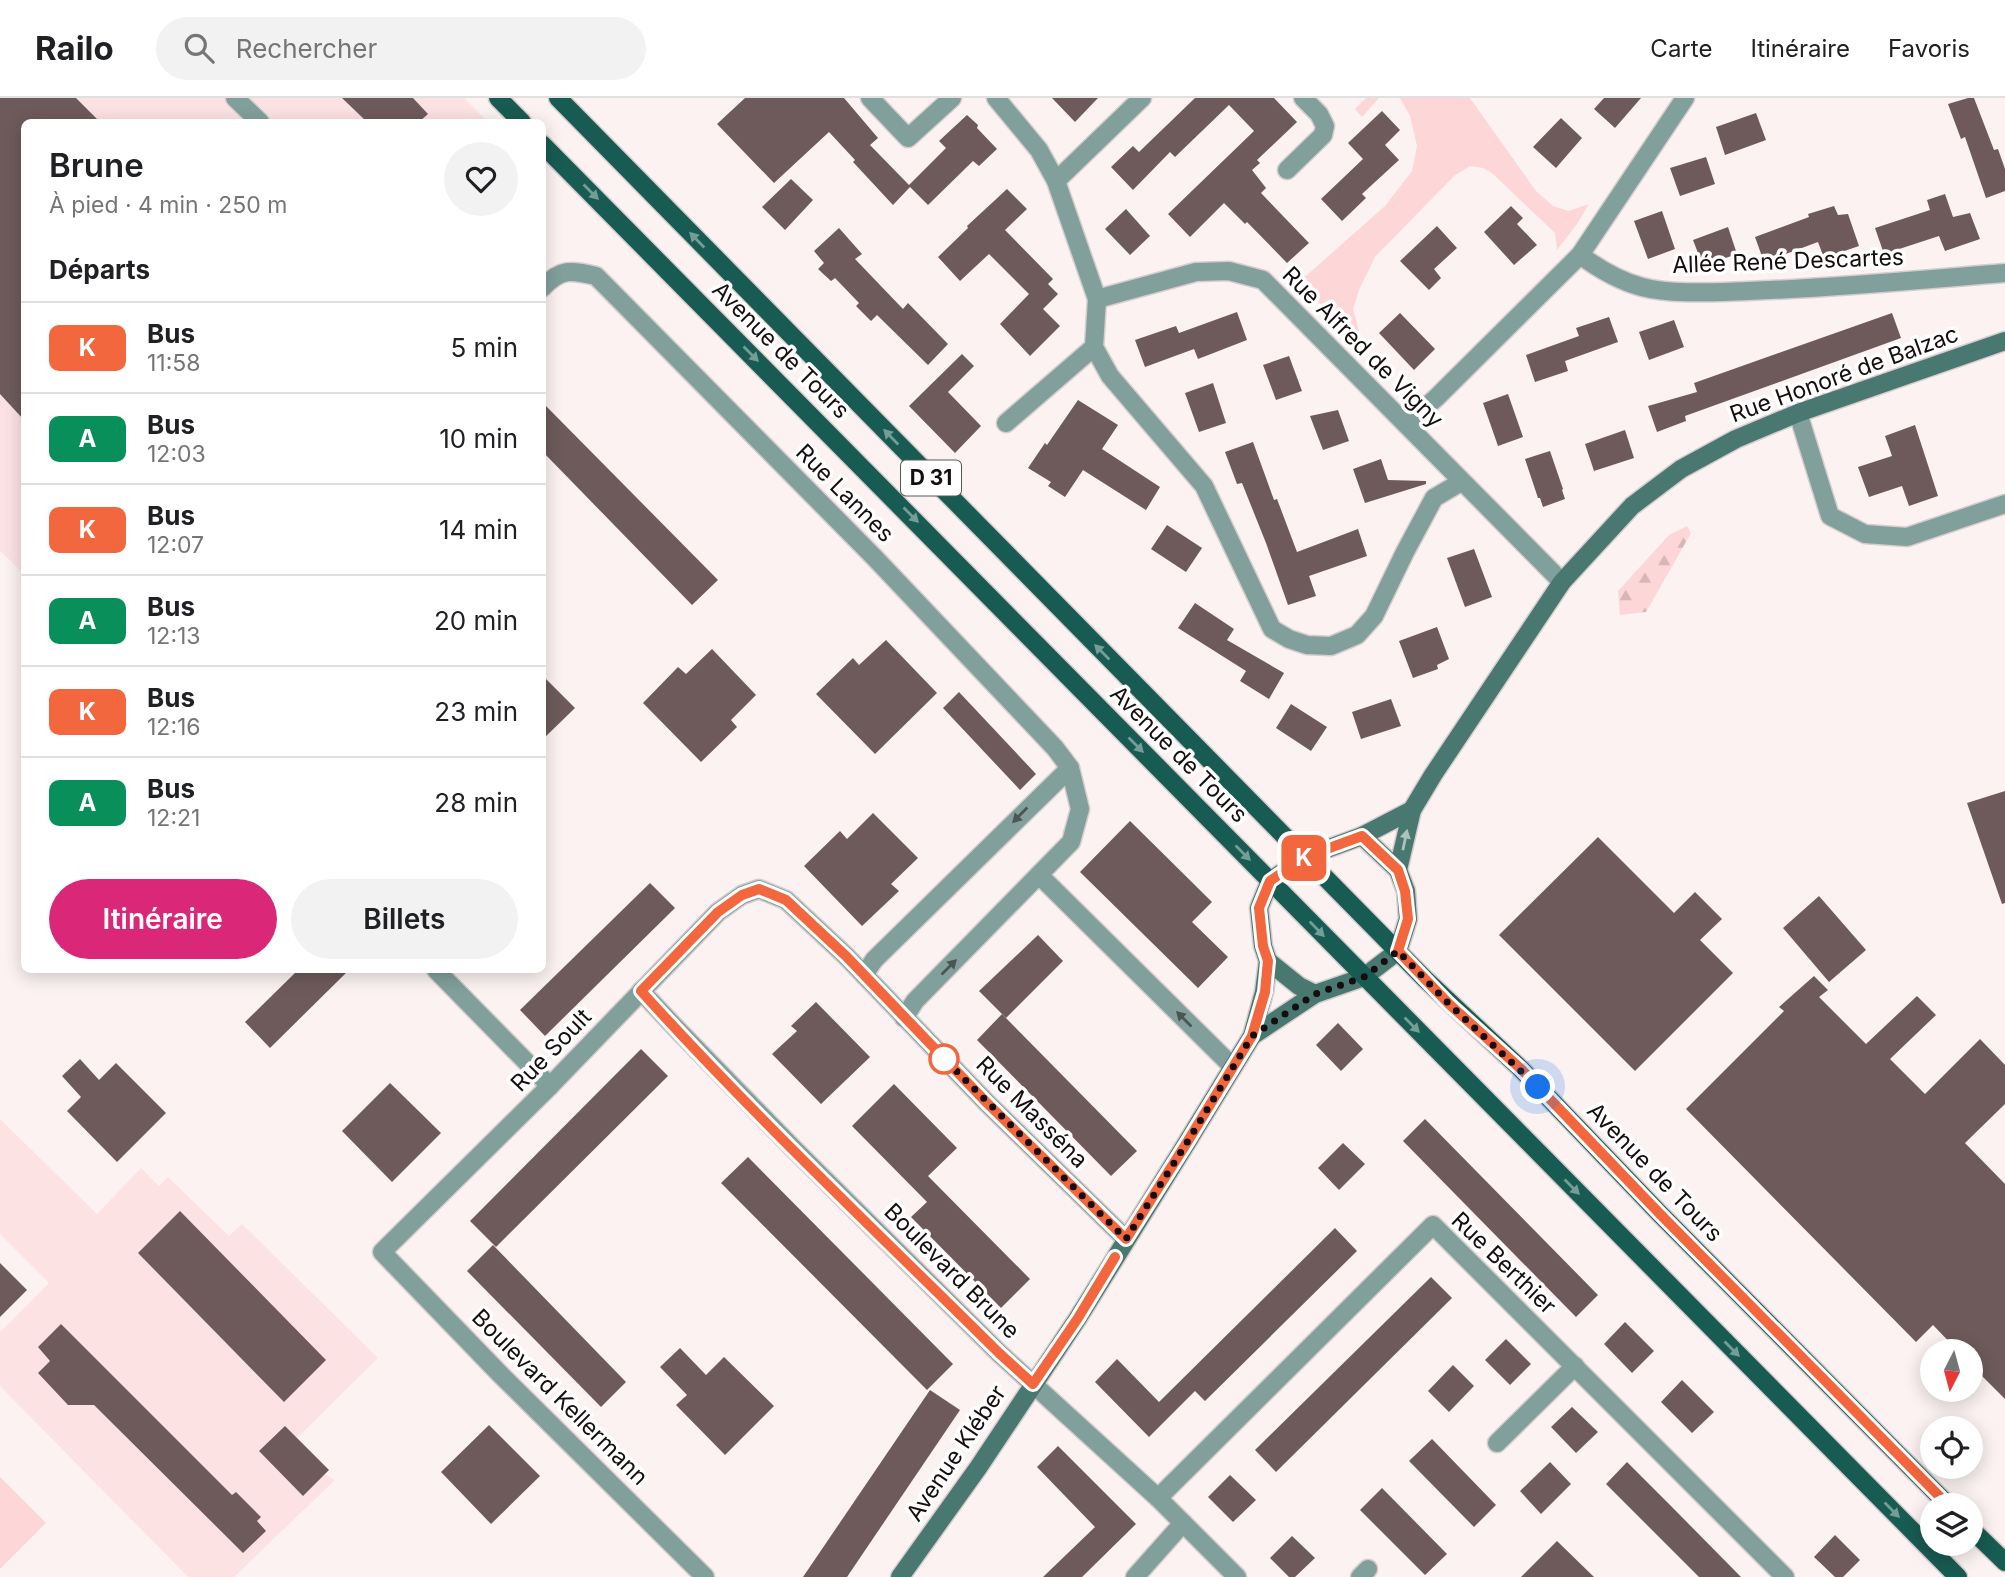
<!DOCTYPE html>
<html lang="fr">
<head>
<meta charset="utf-8">
<style>
	:root { --surface:#fff; --page:#f2f2f2; --text:#202124; --muted:#757577; --line:#e0e0e0; --accent:#db2777 }
	body { margin:0; font-family:Inter,sans-serif; background:var(--page); color:var(--text); height:100vh; display:flex; flex-direction:column; font-size:26px; white-space:nowrap }
	* { box-sizing:border-box; margin:0 }
	p { font-size:23px; color:var(--muted) }
	.icon { flex:none; width:38px; height:38px; fill:none; stroke:currentColor; stroke-width:2; stroke-linecap:round; stroke-linejoin:round }
	.map { position:relative; flex:1; overflow:hidden }
	.details { position:absolute; left:21px; top:21px; width:525px; height:854px; display:flex; flex-direction:column; background:var(--surface); border-radius:10px; box-shadow:0 4px 18px #0003 }
	.details>* { flex:none }
	.badge { padding:0 14px; border-radius:10px; font-size:24px; line-height:46px }
	.needle { width:46px; rotate:186deg }
	.fabs { position:absolute; left:1920px; top:1241px; display:grid; gap:14px }
	.fabs a { display:grid; place-items:center; width:63px; height:63px; border-radius:50%; background:var(--surface); box-shadow:0 4px 18px #0003; font-size:35px }
	.you { position:absolute; width:35px; height:35px; margin:-18px; border:5px solid #fff; border-radius:50%; background:#1a73e8; box-shadow:0 0 0 10px #1a73e833 }
	.map>.badge { position:absolute; translate:-50% -50%; box-shadow:0 0 0 4px #fff }
	h2 { padding:0 28px; font-size:26px; line-height:63px }
	.round { display:grid; place-items:center; flex:none; width:74px; height:74px; border-radius:37px; background:var(--page) }
	.summary { display:flex; align-items:center; justify-content:space-between; height:119px; padding:0 28px }
	h1 { font-size:33px; font-weight:600; line-height:52px }
	.primary-button { display:flex; gap:14px; margin-top:auto; padding:14px 28px }
	.primary-button a { flex:1; height:80px; border-radius:42px; background:var(--accent); color:#fff; font-size:28px; font-weight:600; line-height:80px; text-align:center }
	.primary-button a+a { background:var(--page); color:var(--text) }
	ul { padding:0; list-style:none }
	li { display:flex; align-items:center; gap:21px; height:91px; padding:0 28px; border-top:2px solid var(--line) }
	li div { flex:1 }
	li b { display:block; font-size:26px }
	li em { font-style:normal }
	li .badge { min-width:77px; font-weight:700; text-align:center }
	header { display:flex; align-items:center; gap:42px; box-sizing:border-box; height:98px; padding:0 35px; background:var(--surface); border-bottom:2px solid var(--line) }
	header strong { font-size:33px }
	nav { display:flex; gap:38px; margin-inline-start:auto; font-size:24px }
	.search { width:490px; height:63px; background:var(--page); display:flex; align-items:center; gap:18px; box-sizing:border-box; padding:0 24px; border-radius:38px; color:var(--muted); font-size:26px }
	.map>svg:first-child { display:block }
</style>
</head>
<body>
<header>
<strong>Railo</strong>
<div class="search"><svg class="icon" aria-label="search" viewBox="0 0 24 24"><circle cx="10" cy="10" r="6"/><path d="M15 15l6 6"/></svg>Rechercher</div>
<nav><a>Carte</a><a>Itinéraire</a><a>Favoris</a></nav>
</header>
<div class="map">
<svg width="2005" height="1479" viewBox="0 0 2005 1479">
	<defs>
		<pattern id="forest-firs" width="22" height="20" patternUnits="userSpaceOnUse" patternTransform="scale(1.75)"><rect width="22" height="20" fill="#fdd6d8"/><path d="M5 1l3.5 6h-7zM16 11l3.5 6h-7z" fill="#d8b6b8"/></pattern>
	</defs>
	<rect width="100%" height="100%" fill="#fcf2f2"/>
	<g fill="#fde2e4">
		<polygon points="0,0 464,0 488,24 24,24 24,476 0,453"/>
		<polygon points="0,1021 97,1116 141,1070 159,1088 168,1079 229,1138 242,1126 378,1260 284,1353 335,1382 234,1479 188,1479 0,1288 0,1234 49,1185 0,1136"/>
	</g>
	<polygon fill="url(#forest-firs)" points="1687,428 1691,435 1646,514 1620,517 1618,493 1669,437"/>
	<g fill="#fdd6d8">
		<polygon points="1366,0 1379,0 1362,19 1355,11"/>
		<polygon points="1400,0 1470,0 1536,93 1553,108 1569,113 1589,106 1577,126 1557,152 1555,135 1493,76 1483,70 1470,68 1454,78 1375,159 1359,192 1353,211 1363,247 1293,179 1306,178 1385,108 1412,73 1417,48 1410,18"/>
		<polygon points="0,1379 46,1425 0,1471"/>
	</g>
	<g fill="#6e5a5b">
		<polygon points="0,0 76,0 100,24 24,24 24,322 0,296"/>
		<polygon points="342,0 413,0 428,16 419,24 367,24"/>
		<polygon points="745,0 844,0 878,40 870,47 909,87 946,50 939,43 967,17 978,27 977,30 997,51 979,68 973,63 928,107 910,89 893,107 853,64 855,62 829,34 774,85 717,26"/>
		<polygon points="1052,0 1098,0 1075,24"/>
		<polygon points="1195,0 1274,0 1297,24 1257,62 1260,65 1252,72 1266,90 1261,95 1309,145 1287,165 1247,124 1245,126 1224,105 1190,139 1168,116 1254,33 1229,7 1175,59 1170,54 1133,92 1111,69 1133,48 1139,54"/>
		<polygon points="1604,0 1641,0 1615,30 1594,11"/>
		<polygon points="1968,0 1974,0 1994,52 1998,51 2005,71 2005,93 1986,100 1965,39 1961,41 1948,6"/>
		<polygon points="1382,13 1400,32 1385,47 1399,62 1362,96 1366,100 1342,123 1321,101 1363,61 1348,45"/>
		<polygon points="1756,15 1766,42 1725,57 1716,29"/>
		<polygon points="1561,20 1582,40 1556,70 1533,49"/>
		<polygon points="1706,59 1715,86 1680,98 1670,70"/>
		<polygon points="791,81 813,102 785,132 762,109"/>
		<polygon points="1007,91 1027,111 1005,132 1053,181 1048,186 1058,196 1043,211 1060,228 1030,258 1000,226 1029,196 989,156 960,183 938,159 968,130 967,128"/>
		<polygon points="1945,96 1953,119 1970,115 1980,141 1945,153 1939,138 1884,156 1875,130 1930,112 1927,102"/>
		<polygon points="1511,108 1523,120 1517,126 1537,147 1514,167 1484,134"/>
		<polygon points="1834,108 1838,117 1848,116 1859,148 1824,160 1818,144 1764,164 1755,139 1809,119 1808,116"/>
		<polygon points="1126,111 1150,138 1130,157 1105,131"/>
		<polygon points="1662,113 1675,151 1648,161 1634,123"/>
		<polygon points="1437,128 1457,150 1434,171 1441,180 1429,192 1400,163"/>
		<polygon points="1728,129 1737,156 1703,168 1693,142"/>
		<polygon points="839,130 862,156 855,161 903,211 908,205 948,246 928,267 877,217 871,223 856,208 859,205 835,180 831,183 818,171 824,165 814,153"/>
		<polygon points="1237,214 1247,242 1198,261 1194,251 1145,269 1135,242 1176,228 1179,235"/>
		<polygon points="1400,215 1435,251 1414,272 1379,235"/>
		<polygon points="1892,215 1901,240 1685,318 1686,323 1657,334 1648,308 1697,294 1694,285"/>
		<polygon points="1609,219 1618,244 1565,263 1568,273 1535,284 1526,257 1579,238 1576,230"/>
		<polygon points="1674,222 1684,249 1649,262 1639,234"/>
		<polygon points="962,256 974,268 948,294 981,328 955,355 909,308"/>
		<polygon points="1289,258 1302,293 1276,302 1263,267"/>
		<polygon points="1213,285 1226,325 1199,334 1185,295"/>
		<polygon points="1508,296 1523,339 1498,348 1483,305"/>
		<polygon points="1078,302 1118,327 1102,351 1160,389 1146,412 1083,372 1065,399 1048,388 1051,384 1028,370 1045,345 1047,347"/>
		<polygon points="542,304 718,482 692,507 542,353"/>
		<polygon points="1338,312 1349,343 1323,352 1310,318"/>
		<polygon points="1915,327 1938,398 1909,408 1902,388 1869,399 1858,369 1892,358 1885,338"/>
		<polygon points="1625,332 1634,360 1594,373 1585,346"/>
		<polygon points="1253,344 1274,402 1277,401 1297,454 1358,431 1367,458 1309,478 1316,498 1288,507 1266,445 1242,385 1237,386 1225,354"/>
		<polygon points="1550,353 1563,391 1562,392 1565,401 1543,409 1540,400 1538,400 1525,361"/>
		<polygon points="1381,361 1388,382 1426,383 1426,386 1365,405 1353,371"/>
		<polygon points="1167,427 1202,450 1186,474 1151,451"/>
		<polygon points="1474,451 1492,499 1465,509 1447,460"/>
		<polygon points="1195,505 1234,531 1227,542 1284,575 1269,601 1240,583 1246,573 1178,530"/>
		<polygon points="1437,529 1449,561 1437,567 1438,571 1413,580 1399,543"/>
		<polygon points="886,542 937,595 875,656 816,596 853,560 859,567"/>
		<polygon points="712,551 756,597 731,622 737,629 701,664 643,605 678,569 686,576"/>
		<polygon points="542,577 575,610 542,642"/>
		<polygon points="959,594 1036,676 1020,692 943,610"/>
		<polygon points="1391,601 1401,628 1361,641 1352,614"/>
		<polygon points="1291,606 1327,629 1311,653 1276,630"/>
		<polygon points="2005,693 2005,805 2002,806 1967,705"/>
		<polygon points="873,715 918,760 891,786 899,793 862,828 804,768 840,733 847,741"/>
		<polygon points="1130,723 1212,804 1192,824 1228,859 1198,890 1080,774"/>
		<polygon points="1598,739 1674,815 1695,794 1722,821 1700,842 1733,875 1635,973 1499,837"/>
		<polygon points="650,785 675,810 545,938 520,912"/>
		<polygon points="1819,798 1866,852 1829,884 1783,830"/>
		<polygon points="1038,837 1063,863 1006,920 979,893"/>
		<polygon points="298,872 349,872 270,950 245,924"/>
		<polygon points="1814,878 1828,892 1819,899 1866,946 1917,898 1936,917 1890,961 1925,996 1980,941 2005,967 2005,1006 1965,1045 2005,1086 2005,1301 1970,1266 1970,1253 1958,1253 1933,1227 1916,1244 1686,1011 1784,913 1779,909"/>
		<polygon points="816,904 870,959 821,1006 772,956 797,933 791,928"/>
		<polygon points="1002,916 1137,1053 1111,1078 977,942"/>
		<polygon points="1338,925 1363,951 1341,973 1316,947"/>
		<polygon points="641,951 668,978 496,1149 470,1123"/>
		<polygon points="80,961 99,982 116,965 166,1015 117,1064 67,1013 81,999 62,978"/>
		<polygon points="390,985 441,1035 392,1084 342,1033"/>
		<polygon points="894,986 957,1050 928,1078 1030,1181 1001,1210 911,1119 927,1104 852,1028"/>
		<polygon points="1425,1021 1598,1197 1576,1219 1403,1043"/>
		<polygon points="1343,1045 1365,1066 1339,1092 1318,1070"/>
		<polygon points="748,1059 953,1266 927,1292 721,1085"/>
		<polygon points="180,1113 326,1262 284,1304 138,1155"/>
		<polygon points="1335,1130 1357,1153 1205,1303 1195,1293 1149,1339 1095,1284 1117,1261 1159,1304"/>
		<polygon points="493,1147 626,1284 601,1309 467,1173"/>
		<polygon points="0,1165 27,1192 0,1219"/>
		<polygon points="1431,1179 1452,1200 1276,1374 1255,1352"/>
		<polygon points="1625,1224 1654,1253 1632,1275 1604,1246"/>
		<polygon points="61,1226 232,1397 236,1394 261,1419 257,1423 266,1433 243,1455 94,1307 68,1307 38,1275 50,1263 38,1249"/>
		<polygon points="1506,1241 1531,1266 1510,1287 1485,1262"/>
		<polygon points="680,1250 706,1277 724,1259 774,1308 725,1357 676,1307 687,1297 660,1269"/>
		<polygon points="1453,1267 1474,1288 1449,1314 1428,1293"/>
		<polygon points="1682,1282 1714,1314 1692,1335 1661,1304"/>
		<polygon points="930,1292 960,1312 847,1479 803,1479"/>
		<polygon points="1572,1309 1598,1334 1576,1355 1551,1329"/>
		<polygon points="489,1327 540,1378 491,1426 441,1374"/>
		<polygon points="285,1328 329,1372 303,1398 259,1353"/>
		<polygon points="1432,1341 1496,1407 1474,1429 1409,1363"/>
		<polygon points="1058,1348 1136,1426 1082,1479 1043,1479 1095,1429 1037,1369"/>
		<polygon points="1550,1364 1571,1386 1541,1416 1520,1393"/>
		<polygon points="1627,1364 1670,1407 1741,1479 1699,1479 1606,1386"/>
		<polygon points="1230,1377 1256,1402 1233,1424 1208,1399"/>
		<polygon points="1382,1390 1447,1456 1425,1477 1360,1412"/>
		<polygon points="1835,1437 1860,1462 1843,1479 1835,1479 1814,1459"/>
		<polygon points="1292,1438 1315,1460 1295,1479 1289,1479 1270,1460"/>
		<polygon points="1557,1443 1594,1479 1521,1479"/>
	</g>
	<g fill="none" stroke-linecap="round" stroke-linejoin="round">
		<g stroke="#d7cdce" stroke-width="21">
			<g id="street">
				<polyline points="235,0 260,24"/>
				<polyline points="870,0 908,40 952,0"/>
				<polyline points="996,0 1039,52 1056,83 1097,201 1094,249 1110,278 1204,388 1272,531 1289,541 1307,547 1331,548 1357,537 1374,518 1405,454 1434,400 1461,384"/>
				<polyline points="1287,72 1323,37 1325,28 1319,16 1303,0"/>
				<polyline points="1056,83 1142,0"/>
				<path d="M1580,157C1599,171 1619,183 1642,189C1672,197 1716,194 1748,193C1834,190 1919,182 2005,175"/>
				<path d="M542,190C561,170 571,172 596,178L874,459L1055,650L1070,670L1080,711L1071,744L915,903L904,920"/>
				<polyline points="1097,201 1196,174 1229,173 1263,182 1562,484"/>
				<polyline points="1798,315 1830,418 1865,436 1907,439 2005,406"/>
				<polyline points="1006,325 1094,249"/>
				<polyline points="1406,326 1436,300 1580,157 1685,0"/>
				<polyline points="1039,777 1233,969"/>
				<polyline points="436,872 550,988"/>
				<polyline points="864,877 874,862 1070,670"/>
				<polyline points="641,893 674,928 793,1050 999,1255 1158,1400 1237,1479"/>
				<polyline points="1497,1345 1575,1268"/>
				<polyline points="1158,1400 1433,1127 1785,1479"/>
				<polyline points="705,1479 500,1276 382,1154 550,988 718,814 742,797 759,791 786,802 846,858 987,1005 1126,1141"/>
				<polyline points="1135,1479 1183,1425"/>
				<polyline points="1360,1479 1368,1471"/>
			</g>
		</g>
		<g stroke="#d7cdce" stroke-width="21">
			<g id="secondary">
				<polyline points="1398,772 1412,712 1433,677 1562,484 1632,408 1681,371 1736,341 1798,315 2005,243"/>
				<polyline points="1268,863 1299,888 1315,896"/>
				<polyline points="1252,938 1315,896 1364,879 1398,853 1408,821 1406,793 1398,772 1362,738"/>
				<polyline points="900,1479 978,1370 1078,1220 1186,1046 1252,938 1264,894 1268,863 1263,848 1259,810 1270,783 1305,759 1362,738 1412,712"/>
			</g>
		</g>
		<g stroke="#d7cdce" stroke-width="21">
			<g id="primary">
				<polyline points="498,0 522,24"/>
				<polyline points="558,0 1425,881 1521,971 1660,1116 1948,1407"/>
				<polyline points="542,46 1958,1479"/>
				<polyline points="1970,1430 2005,1464"/>
			</g>
		</g>
		<use href="#street" stroke="#81a09b" stroke-width="18"/>
		<use href="#secondary" stroke="#487870" stroke-width="18"/>
		<use href="#primary" stroke="#185b52" stroke-width="18"/>
	</g>
	<defs><path id="oneway-solid" d="M-6-.8H1V-3.2L6.5 0L1 3.2V.8H-6Z" transform="scale(1.75)"/></defs>
	<g fill="#749d97">
		<use href="#oneway-solid" transform="translate(591 94) rotate(45)"/>
		<use href="#oneway-solid" transform="translate(697 142) rotate(-134)"/>
		<use href="#oneway-solid" transform="translate(751 256) rotate(45)"/>
		<use href="#oneway-solid" transform="translate(891 339) rotate(-134)"/>
		<use href="#oneway-solid" transform="translate(911 417) rotate(45)"/>
		<use href="#oneway-solid" transform="translate(1102 554) rotate(-135)"/>
		<use href="#oneway-solid" transform="translate(1136 647) rotate(45)"/>
		<use href="#oneway-solid" transform="translate(1243 755) rotate(45)"/>
		<use href="#oneway-solid" transform="translate(1317 831) rotate(46)"/>
		<use href="#oneway-solid" transform="translate(1412 927) rotate(45)"/>
		<use href="#oneway-solid" transform="translate(1572 1089) rotate(45)"/>
		<use href="#oneway-solid" transform="translate(1732 1251) rotate(45)"/>
		<use href="#oneway-solid" transform="translate(1892 1412) rotate(45)"/>
	</g>
	<g fill="#4b5654">
		<use href="#oneway-solid" transform="translate(1020 717) rotate(134)"/>
		<use href="#oneway-solid" transform="translate(949 869) rotate(-45)"/>
		<use href="#oneway-solid" transform="translate(1184 921) rotate(-135)"/>
	</g>
	<use fill="#adc2bf" href="#oneway-solid" transform="translate(1405 742) rotate(-78)"/>
	<g fill="none" stroke-linecap="round" stroke-linejoin="round">
		<g stroke="#fff" stroke-width="16">
			<path id="line" d="M1115,1159L1078,1220L1033,1286L999,1255C879,1136 755,1019 641,893L718,814L742,797L759,791L786,802L846,858L987,1005L1126,1141L1186,1046L1252,938L1265,894L1268,863L1263,848L1259,810L1270,783L1305,759L1362,738L1398,772L1405,793L1408,821L1398,853L1449,906L1521,971L1660,1116L1948,1407"/>
		</g>
		<use href="#line" stroke="#f2673d" stroke-width="10"/>
		<polyline stroke="#150d0e" stroke-width="7" stroke-dasharray="0 12.6" points="944,961 937,954 1126,1141 1186,1046 1252,938 1315,896 1364,879 1398,853 1449,906 1538,989"/>
	</g>
	<circle fill="#fff" stroke="#f2673d" stroke-width="3.5" cx="944" cy="961" r="14"/>
	<g text-anchor="middle" stroke-width="7" stroke-linejoin="round" paint-order="stroke">
		<rect fill="#fff" stroke="#5b5656" stroke-width="2" x="901" y="362.5" width="60" height="35" rx="5"/>
		<g font-size="21" font-weight="bold" fill="#150d0e">
			<text x="931" y="387">D 31</text>
		</g>
		<g font-size="23" fill="#150d0e" stroke="#fff">
			<text transform="translate(1788 163) rotate(-2)" y="8">Allée René Descartes</text>
			<text transform="translate(1363 249) rotate(45)" y="8">Rue Alfred de Vigny</text>
			<text transform="translate(781 252) rotate(45)" y="8">Avenue de Tours</text>
			<text transform="translate(1844 276) rotate(-20)" y="8">Rue Honoré de Balzac</text>
			<text transform="translate(845 395) rotate(45)" y="8">Rue Lannes</text>
			<text transform="translate(1179 656) rotate(45)" y="8">Avenue de Tours</text>
			<text transform="translate(551 952) rotate(-46)" y="8">Rue Soult</text>
			<text transform="translate(1032 1014) rotate(45)" y="8">Rue Masséna</text>
			<text transform="translate(1655 1074) rotate(46)" y="8">Avenue de Tours</text>
			<text transform="translate(1504 1165) rotate(44)" y="8">Rue Berthier</text>
			<text transform="translate(952 1173) rotate(45)" y="8">Boulevard Brune</text>
			<text transform="translate(560 1299) rotate(45)" y="8">Boulevard Kellermann</text>
			<text transform="translate(956 1355) rotate(-56)" y="8">Avenue Kléber</text>
		</g>
	</g>
</svg>
<div class="fabs">
<a><svg class="needle" viewBox="-14 -14 28 28"><path d="M0-13l5 13h-10z" fill="#e53935"/><path d="M0 13l5-13h-10z" fill="#757577"/></svg></a>
<a><svg class="icon" aria-label="locate" viewBox="0 0 24 24"><circle cx="12" cy="12" r="6"/><path d="M12 2v4M12 18v4M2 12h4M18 12h4"/></svg></a>
<a><svg class="icon" aria-label="layers" viewBox="0 0 24 24"><path d="M12 4l9 5-9 5-9-5zM3 14l9 5 9-5"/></svg></a>
</div>
<div class="you" style="left:1538px;top:989px"></div>
<b class="badge" style="left:1304px;top:760px;background:#f2673d;color:#fff">K</b>
<section class="details">
<div class="summary"><div><h1>Brune</h1><p>À pied · 4 min · 250 m</p></div><a class="round"><svg class="icon" aria-label="heart" viewBox="0 0 24 24"><path d="M12 20l-8-8c-3-5 5-10 8-4 3-6 11-1 8 4z"/></svg></a></div>
<h2>Départs</h2>
<ul>
<li><span class="badge" style="background:#f2673d;color:#fff">K</span><div><b>Bus</b><p>11:58</p></div><em>5 min</em></li>
<li><span class="badge" style="background:#098f5a;color:#fff">A</span><div><b>Bus</b><p>12:03</p></div><em>10 min</em></li>
<li><span class="badge" style="background:#f2673d;color:#fff">K</span><div><b>Bus</b><p>12:07</p></div><em>14 min</em></li>
<li><span class="badge" style="background:#098f5a;color:#fff">A</span><div><b>Bus</b><p>12:13</p></div><em>20 min</em></li>
<li><span class="badge" style="background:#f2673d;color:#fff">K</span><div><b>Bus</b><p>12:16</p></div><em>23 min</em></li>
<li><span class="badge" style="background:#098f5a;color:#fff">A</span><div><b>Bus</b><p>12:21</p></div><em>28 min</em></li>
</ul>
<div class="primary-button"><a>Itinéraire</a><a>Billets</a></div>
</section>
</div>
</body>
</html>
